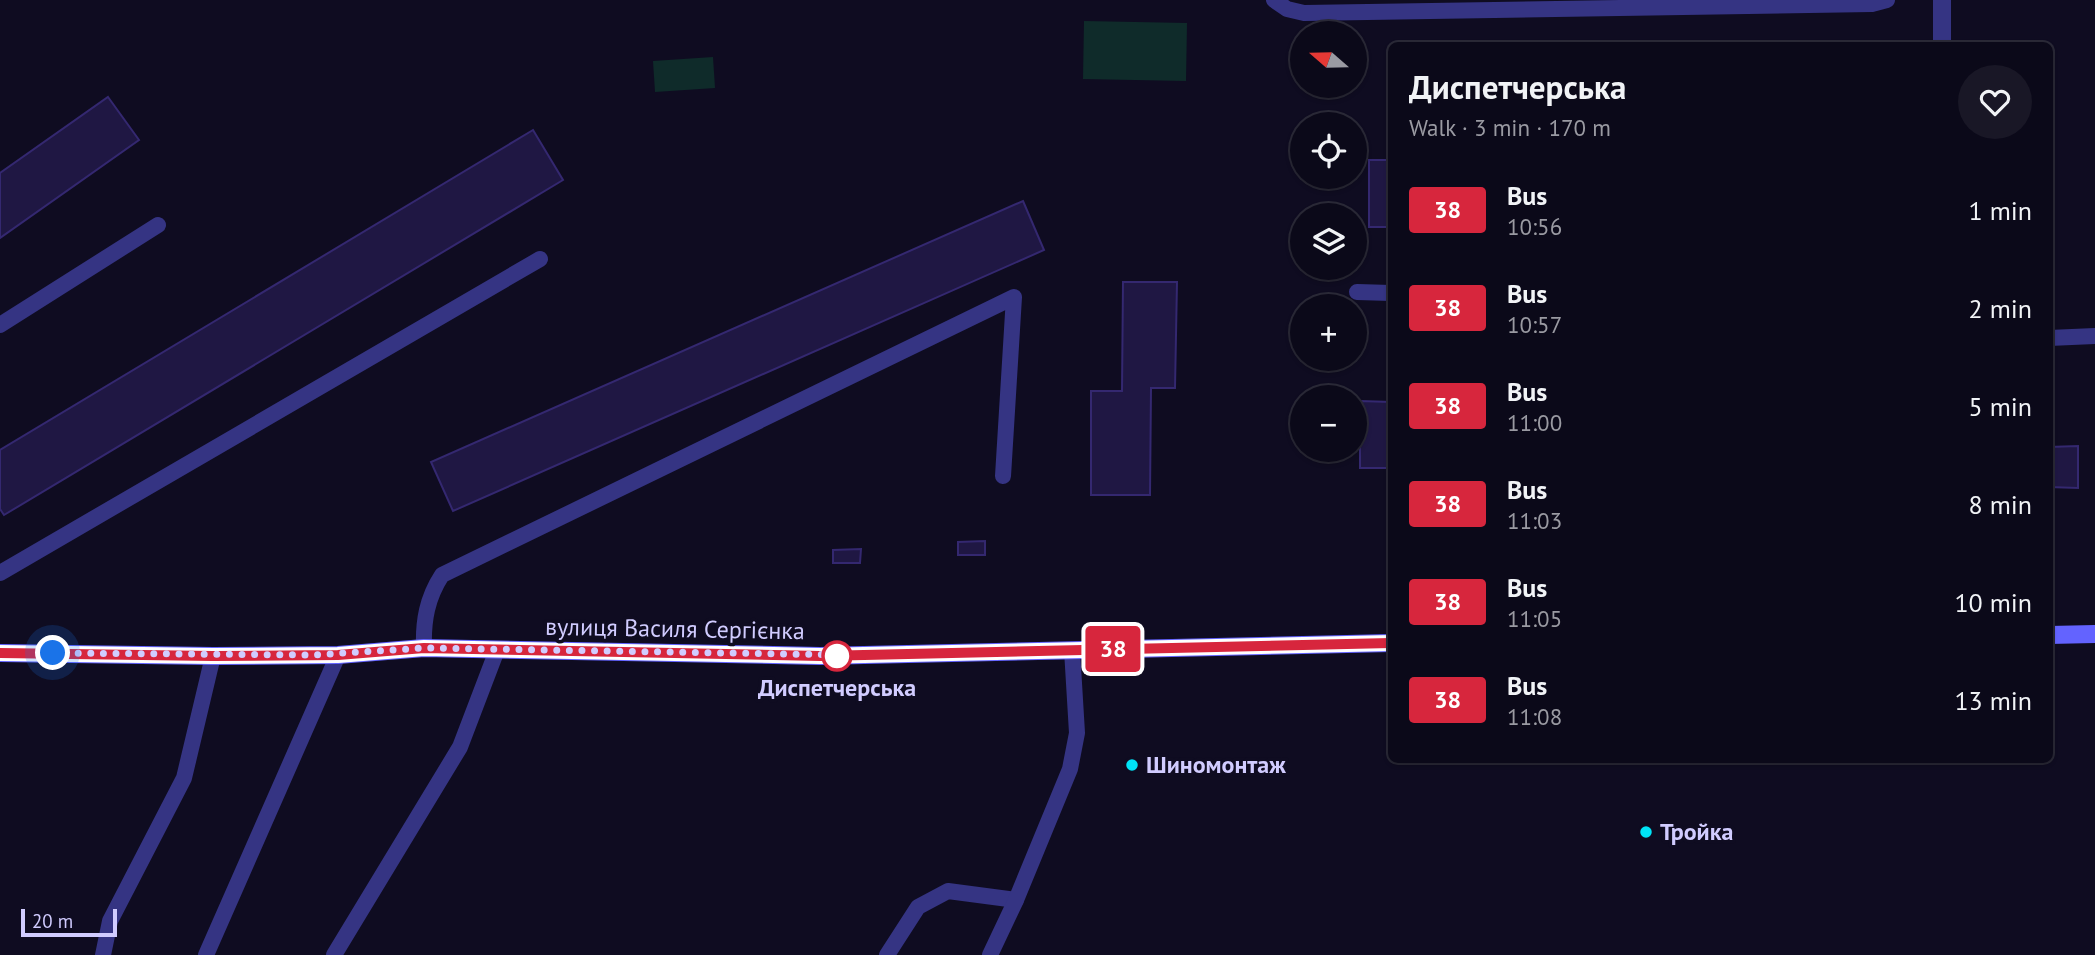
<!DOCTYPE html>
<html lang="en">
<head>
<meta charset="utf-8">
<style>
	:root { --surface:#0b0919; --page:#191726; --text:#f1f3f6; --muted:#9a9aa2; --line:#2b2a38 }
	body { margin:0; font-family:"PT Sans",sans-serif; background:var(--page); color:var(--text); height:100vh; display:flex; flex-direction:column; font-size:26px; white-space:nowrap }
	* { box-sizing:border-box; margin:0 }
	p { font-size:23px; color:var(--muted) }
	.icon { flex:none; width:38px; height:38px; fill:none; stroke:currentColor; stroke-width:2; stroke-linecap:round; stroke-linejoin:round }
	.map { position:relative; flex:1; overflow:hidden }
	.side { position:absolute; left:1388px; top:42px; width:665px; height:721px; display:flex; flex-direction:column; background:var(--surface); border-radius:10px; box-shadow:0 2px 5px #0004,0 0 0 2px var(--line) }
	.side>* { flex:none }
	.badge { padding:0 14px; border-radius:5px; font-size:24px; line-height:46px }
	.needle { width:46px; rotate:290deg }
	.tools { position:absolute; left:1290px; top:21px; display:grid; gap:14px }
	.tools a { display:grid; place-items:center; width:77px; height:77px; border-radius:50%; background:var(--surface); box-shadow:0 2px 5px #0004,0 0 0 2px var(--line); font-size:35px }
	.scale { position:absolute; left:21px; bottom:18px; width:96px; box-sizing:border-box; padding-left:7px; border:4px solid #d1ccff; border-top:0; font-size:19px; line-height:24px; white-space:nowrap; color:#d1ccff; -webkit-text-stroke:5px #0f0c21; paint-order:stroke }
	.you { position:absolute; width:35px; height:35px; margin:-18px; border:5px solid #fff; border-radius:50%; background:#1a73e8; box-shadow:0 0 0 10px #1a73e833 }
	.map>.badge { position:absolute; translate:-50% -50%; box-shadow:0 0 0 4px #fff }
	.round { display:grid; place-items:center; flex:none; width:74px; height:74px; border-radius:37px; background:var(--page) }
	.head { display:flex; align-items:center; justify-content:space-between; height:119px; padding:0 21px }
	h1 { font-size:33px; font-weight:800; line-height:52px }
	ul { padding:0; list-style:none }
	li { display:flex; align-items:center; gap:21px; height:98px; padding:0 21px }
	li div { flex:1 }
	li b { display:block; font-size:26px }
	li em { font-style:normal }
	li .badge { min-width:77px; font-weight:700; text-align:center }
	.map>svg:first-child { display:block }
</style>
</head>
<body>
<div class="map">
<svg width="2095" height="955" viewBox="0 0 2095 955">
	<rect width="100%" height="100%" fill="#0f0c21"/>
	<g fill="#0f2b2a">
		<polygon points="1084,21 1187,23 1186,81 1083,79"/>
		<polygon points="713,57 715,88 655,92 653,61"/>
	</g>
	<g fill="#1f1743" stroke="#342870" stroke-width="2">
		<polygon points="108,97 139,140 0,238 0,173"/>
		<polygon points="533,130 563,180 4,515 0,509 0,450"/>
		<rect x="1369" y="160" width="22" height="67"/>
		<polygon points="1023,201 1044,250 453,511 431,462"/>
		<polygon points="1123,282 1177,282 1175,388 1151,388 1150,495 1091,495 1091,391 1122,391"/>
		<polygon points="1360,401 1391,402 1391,468 1360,468"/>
		<polygon points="2078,446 2078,488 2049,487 2049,447"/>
		<polygon points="985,541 985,555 958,555 958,542"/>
		<polygon points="861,549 860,563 833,563 833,550"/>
	</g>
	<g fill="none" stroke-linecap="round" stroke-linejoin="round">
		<g stroke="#353483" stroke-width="16">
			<polyline points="1274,0 1287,9 1304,13 1872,4 1887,0"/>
			<polyline points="1357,292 1391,293"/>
			<polyline points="0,325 158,225"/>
			<polyline points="2049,338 2095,336"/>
			<polyline points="0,573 540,259"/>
			<path d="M424,648C423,621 427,598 442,575L1014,297L1003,476"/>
			<polyline points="103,955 110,921 184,778 213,656"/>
			<polyline points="206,955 338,655"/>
			<polyline points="334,955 460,747 497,650"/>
			<polyline points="887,955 918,907 948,891 1016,900"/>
			<polyline points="990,955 1016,900 1070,769 1077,733 1072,650"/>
		</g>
		<polyline stroke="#353483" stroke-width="18" points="1942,0 1942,46"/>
		<g stroke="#6363ff" stroke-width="18">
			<polyline points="2049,635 2095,634"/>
			<polyline points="0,653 213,656 338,655 424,648 820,656 1391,643"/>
		</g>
	</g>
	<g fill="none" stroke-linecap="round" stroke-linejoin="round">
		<g stroke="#fff" stroke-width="16">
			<polyline id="line" points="0,653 213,656 338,655 424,648 820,656 1391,643"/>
		</g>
		<use href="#line" stroke="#d7263d" stroke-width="10"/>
		<polyline stroke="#d1ccff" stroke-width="7" stroke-dasharray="0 12.6" points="53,653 313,655 424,648 848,655 837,656"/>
	</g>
	<circle fill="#fff" stroke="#d7263d" stroke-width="3.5" cx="837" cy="656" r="14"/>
	<g fill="#00e4f7" stroke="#0f0c21" stroke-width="2.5">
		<circle cx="1132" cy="765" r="7"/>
		<circle cx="1646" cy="832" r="7"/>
	</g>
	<g text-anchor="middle" stroke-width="7" stroke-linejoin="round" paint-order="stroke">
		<g font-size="24" fill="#d1ccff" stroke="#0f0c21">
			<text transform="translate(675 629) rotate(1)" y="8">вулиця Василя Сергієнка</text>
		</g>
		<g font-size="24" font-weight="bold" fill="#d1ccff" stroke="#0f0c21">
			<text x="837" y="696">Диспетчерська</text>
		</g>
		<g font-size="24" font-weight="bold" fill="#d1ccff" stroke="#0f0c21" text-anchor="start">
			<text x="1146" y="773">Шиномонтаж</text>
			<text x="1660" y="840">Тройка</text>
		</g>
	</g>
</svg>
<div class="tools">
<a><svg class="needle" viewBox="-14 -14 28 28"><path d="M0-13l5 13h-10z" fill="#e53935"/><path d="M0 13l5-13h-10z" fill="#9a9aa2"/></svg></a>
<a><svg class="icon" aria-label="locate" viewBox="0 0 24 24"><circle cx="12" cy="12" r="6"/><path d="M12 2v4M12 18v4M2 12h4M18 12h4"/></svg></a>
<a><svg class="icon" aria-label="layers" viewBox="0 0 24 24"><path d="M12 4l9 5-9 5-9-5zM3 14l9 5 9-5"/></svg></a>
<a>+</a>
<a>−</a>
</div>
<div class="scale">20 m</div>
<div class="you" style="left:53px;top:653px"></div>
<b class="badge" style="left:1113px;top:649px;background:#d7263d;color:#fff">38</b>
<section class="side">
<div class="head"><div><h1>Диспетчерська</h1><p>Walk · 3 min · 170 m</p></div><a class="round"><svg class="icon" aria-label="heart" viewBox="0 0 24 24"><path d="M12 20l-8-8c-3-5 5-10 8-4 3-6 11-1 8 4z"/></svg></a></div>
<ul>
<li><span class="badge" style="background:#d7263d;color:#fff">38</span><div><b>Bus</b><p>10:56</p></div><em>1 min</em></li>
<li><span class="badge" style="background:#d7263d;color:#fff">38</span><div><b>Bus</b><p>10:57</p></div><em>2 min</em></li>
<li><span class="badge" style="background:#d7263d;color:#fff">38</span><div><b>Bus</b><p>11:00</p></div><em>5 min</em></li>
<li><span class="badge" style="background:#d7263d;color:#fff">38</span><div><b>Bus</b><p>11:03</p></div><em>8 min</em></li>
<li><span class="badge" style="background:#d7263d;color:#fff">38</span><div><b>Bus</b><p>11:05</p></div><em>10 min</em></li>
<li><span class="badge" style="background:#d7263d;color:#fff">38</span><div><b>Bus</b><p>11:08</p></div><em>13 min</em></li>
</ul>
</section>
</div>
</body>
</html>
